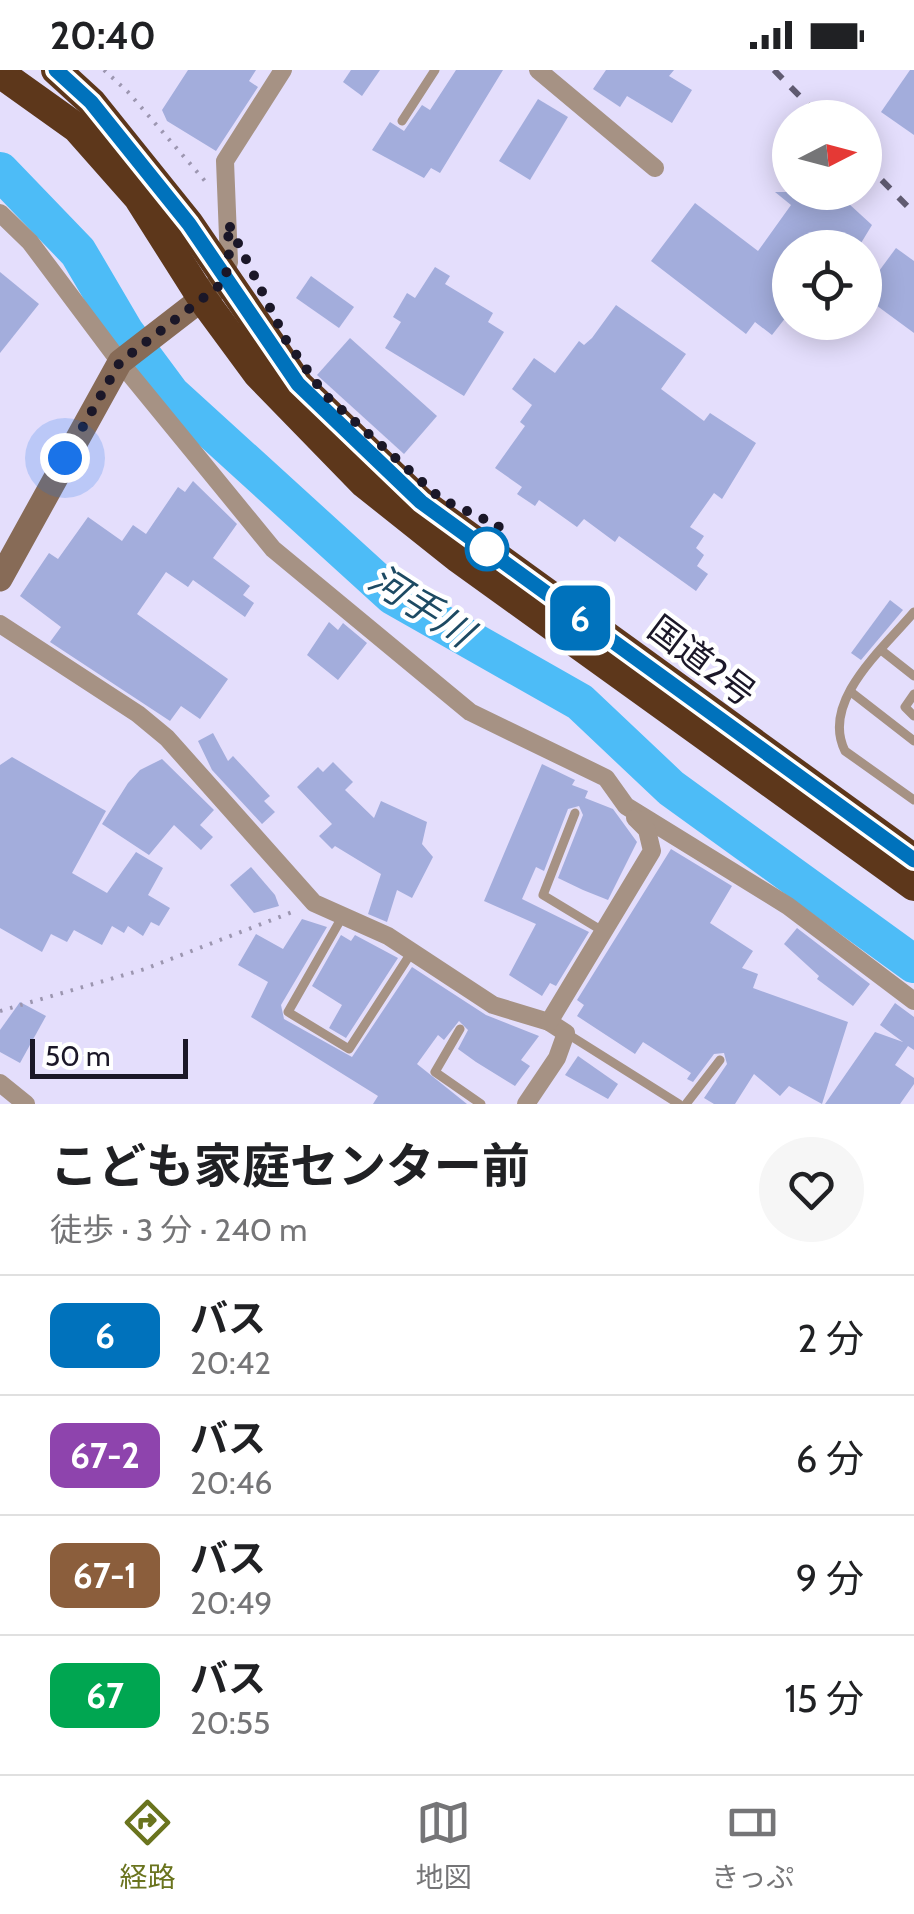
<!DOCTYPE html>
<html lang="ja">
<head>
<meta charset="utf-8">
<style>
	:root { --surface:#fff; --page:#f6f6f6; --text:#202124; --muted:#757577; --line:#e0e0e0; --accent:#6a741e }
	body { margin:0; font-family:Cabin,"Noto Sans JP",sans-serif; background:var(--page); color:var(--text); height:100vh; display:flex; flex-direction:column; font-size:38px; white-space:nowrap }
	* { box-sizing:border-box; margin:0 }
	p { font-size:32px; color:var(--muted) }
	.icon { flex:none; width:55px; height:55px; fill:none; stroke:currentColor; stroke-width:2; stroke-linecap:round; stroke-linejoin:round }
	.map { position:relative; height:1034px; overflow:hidden }
	.sheet { display:flex; flex-direction:column; background:var(--surface); flex:1 }
	.sheet>* { flex:none }
	.badge { padding:0 20px; border-radius:15px; font-size:35px; line-height:65px }
	.needle { width:65px; rotate:84deg }
	.controls { position:absolute; left:772px; top:30px; display:grid; gap:20px }
	.controls a { display:grid; place-items:center; width:110px; height:110px; border-radius:50%; background:var(--surface); box-shadow:0 5px 25px #0003; font-size:50px }
	.scale { position:absolute; left:30px; bottom:25px; width:158px; box-sizing:border-box; padding-left:10px; border:5px solid #1b1728; border-top:0; font-size:28px; line-height:35px; white-space:nowrap; color:#1b1728; -webkit-text-stroke:8px #fff; paint-order:stroke }
	.you { position:absolute; width:50px; height:50px; margin:-25px; border:8px solid #fff; border-radius:50%; background:#1a73e8; box-shadow:0 0 0 15px #1a73e833 }
	.map>.badge { position:absolute; translate:-50% -50%; box-shadow:0 0 0 5px #fff }
	.round { display:grid; place-items:center; flex:none; width:105px; height:105px; border-radius:52px; background:var(--page) }
	.summary { display:flex; align-items:center; justify-content:space-between; height:170px; padding:0 50px }
	h1 { font-size:48px; font-weight:700; line-height:75px }
	ul { padding:0; list-style:none }
	li { display:flex; align-items:center; gap:30px; height:120px; padding:0 50px; border-top:2px solid var(--line) }
	li div { flex:1 }
	li b { display:block; font-size:38px }
	li em { font-style:normal }
	li .badge { min-width:110px; font-weight:700; text-align:center }
	.status { display:flex; justify-content:space-between; align-items:center; height:70px; padding:0 50px; background:var(--surface); direction:ltr }
	.status svg { height:28px; fill:currentColor }
	.menu { display:flex; justify-content:space-around; align-items:center; height:140px; border-top:2px solid var(--line); background:var(--surface); font-size:28px; color:var(--muted) }
	.menu a { display:grid; justify-items:center; gap:5px }
	.menu .selected { color:var(--accent) }
	.map>svg:first-child { display:block }
</style>
</head>
<body>
<div class="status"><b>20:40</b><svg viewBox="0 0 49 12"><path d="M0 12V9h3v3zM5 12V6h3v6zM10 12V3h3v9zM15 12V0h3v12zM26 1h20v11H26zM47 4h2v5h-2z"/></svg></div>
<div class="map">
<svg width="914" height="1034" viewBox="0 0 914 1034">
	<rect width="100%" height="100%" fill="#e4defc"/>
	<g fill="none" stroke-linecap="round" stroke-linejoin="round">
		<polyline stroke="#4dbcf7" stroke-width="38" points="0,101 78,182 125,262 171,324 393,526 580,632 671,718 914,894"/>
	</g>
	<g fill="#a3addc">
		<polygon points="188,0 256,0 249,11 258,17 216,81 167,51 162,40"/>
		<polygon points="351,0 380,0 362,26 343,12"/>
		<polygon points="456,0 503,0 440,103 431,98 424,108 372,80 390,52 404,61 422,35 430,40"/>
		<polygon points="606,0 674,0 669,6 692,20 672,53 627,26 620,37 593,19"/>
		<polygon points="910,0 914,0 914,65 881,42"/>
		<polygon points="538,29 568,47 530,110 499,91"/>
		<polygon points="775,122 836,122 872,155 858,178 790,178 790,187 781,199 790,206 790,242 772,265 755,252 746,264 651,191 695,133 758,181 791,135"/>
		<polygon points="896,178 914,191 914,263 865,227 865,220"/>
		<polygon points="435,197 450,206 445,214 493,243 488,252 504,262 464,326 385,278 401,252 393,247 407,223 415,228"/>
		<polygon points="0,202 39,234 0,283"/>
		<polygon points="311,206 354,237 339,258 296,228"/>
		<polygon points="616,235 686,284 661,319 704,351 710,343 756,373 722,429 714,423 690,457 704,466 696,478 704,485 697,496 708,504 696,521 619,466 615,472 584,449 577,457 539,430 535,436 517,424 522,417 495,398 525,356 520,352 532,335 512,319 534,288 555,303 579,271 584,275 592,268"/>
		<polygon points="350,268 437,346 404,384 317,305"/>
		<polygon points="193,411 237,454 213,488 250,516 243,525 254,533 245,547 193,510 188,517 166,502 137,544 228,609 200,649 181,636 170,651 50,572 61,557 20,526 49,483 58,489 88,447 122,471 133,455 146,464 178,417 185,422"/>
		<polygon points="890,530 903,540 861,590 851,583"/>
		<polygon points="329,552 338,560 343,553 367,573 338,610 307,585"/>
		<polygon points="213,663 228,691 233,686 270,726 264,731 275,742 262,754 212,700 198,671"/>
		<polygon points="12,687 106,741 72,803 107,823 136,782 163,798 148,825 170,838 159,856 151,852 143,866 128,856 124,863 112,856 102,875 74,860 67,872 51,864 42,882 0,858 0,695"/>
		<polygon points="162,689 214,740 200,755 213,767 201,780 174,755 149,785 102,754 128,713 140,700"/>
		<polygon points="333,692 353,712 345,720 374,748 381,731 427,752 422,774 433,787 412,828 397,820 387,852 368,844 381,804 335,776 332,779 319,766 332,754 297,717 318,697 323,702"/>
		<polygon points="542,694 575,710 572,715 588,721 585,728 613,739 637,772 608,830 583,820 558,808 583,745 579,736 568,739 544,801 536,797 522,829 589,862 556,916 550,913 542,926 509,905 536,854 484,831"/>
		<polygon points="671,779 732,816 710,853 753,881 742,898 758,904 753,918 848,952 822,1034 789,1016 780,1026 754,1004 735,1034 714,1034 704,1028 727,994 724,983 714,984 693,1012 687,1009 691,1003 643,972 635,984 577,946 584,935 577,930"/>
		<polygon points="251,797 275,825 279,836 254,843 230,815"/>
		<polygon points="302,849 327,857 281,935 284,949 352,987 412,897 486,945 539,966 521,990 530,996 515,1016 476,992 458,979 468,960 459,951 444,970 438,965 417,994 467,1034 373,1034 378,1026 251,947 268,912 238,895 256,864 283,879"/>
		<polygon points="797,858 870,914 853,936 817,909 819,906 784,874"/>
		<polygon points="341,865 351,871 355,865 398,888 346,968 329,958 342,935 312,916"/>
		<polygon points="20,932 46,946 20,993 0,982 0,960"/>
		<polygon points="895,933 914,947 914,980 908,976 895,995 914,1008 914,1014 900,1034 825,1034 875,962 903,972 880,955"/>
		<polygon points="578,986 618,1014 608,1029 565,1005"/>
	</g>
	<g fill="none" stroke-linecap="round" stroke-linejoin="round">
		<g stroke="#9c96b0" stroke-width="4" stroke-dasharray="2.5 8" stroke-linecap="butt">
			<polyline points="104,0 128,22 205,111"/>
			<polyline points="0,941 145,899 295,841"/>
		</g>
		<g stroke="#a69284" stroke-width="9">
			<polyline points="402,51 435,0"/>
			<path d="M914,542C884,578 820,631 845,681L914,730"/>
			<polyline points="881,580 914,606"/>
			<polyline points="851,622 914,671"/>
			<polyline points="914,624 905,637 914,646"/>
			<polyline points="575,743 543,825 601,860"/>
			<polyline points="341,849 288,942 349,979 413,880"/>
			<polyline points="460,959 435,1002 481,1034"/>
			<polyline points="566,963 679,1034"/>
			<polyline points="686,1034 720,990"/>
		</g>
		<g stroke="#a69284" stroke-width="18">
			<polyline points="538,0 655,98"/>
			<polyline points="0,143 30,172 120,292 273,479 470,642 606,708 626,736 788,836 914,931"/>
			<polyline points="225,207 229,192 225,91 283,0"/>
			<polyline points="0,554 138,644 167,668 314,833 388,866 493,935 549,952 566,963 557,988 526,1034"/>
			<polyline points="549,952 652,781 647,760 635,748"/>
			<polyline points="0,1013 26,1034"/>
		</g>
		<polyline stroke="#876b57" stroke-width="25" points="0,509 120,292 217,217"/>
		<g stroke="#5d371b" stroke-width="30">
			<polyline points="56,0 91,32 189,154 299,315 421,432 914,789"/>
			<polyline points="0,3 77,58 138,127 202,228 258,304 364,413 457,487 914,816"/>
		</g>
		<g stroke="#605b71" stroke-width="6" stroke-dasharray="12 12" stroke-linecap="butt">
			<polyline points="774,0 821,48"/>
			<polyline points="865,93 914,143"/>
		</g>
	</g>
	<g fill="none" stroke-linecap="round" stroke-linejoin="round">
		<g stroke="#fff" stroke-width="22">
			<polyline id="line" points="56,0 91,32 189,154 298,314 421,432 914,790"/>
		</g>
		<use href="#line" stroke="#0072bc" stroke-width="15"/>
		<polyline stroke="#1b1728" stroke-width="10" stroke-dasharray="0 18" points="65,388 120,292 224,212 229,192 228,153 286,270 324,324 441,429 499,456 487,479"/>
	</g>
	<circle fill="#fff" stroke="#0072bc" stroke-width="5" cx="487" cy="479" r="20"/>
	<g text-anchor="middle" stroke-width="9" stroke-linejoin="round" paint-order="stroke">
		<g font-size="35" fill="#1b1728" stroke="#fff">
			<text transform="translate(702 591) rotate(37)" y="12">国道2号</text>
		</g>
		<g font-size="38" font-style="italic" fill="#1d4a63" stroke="#fff">
			<text transform="translate(421 536) rotate(33)" y="13">河手川</text>
		</g>
	</g>
</svg>
<div class="controls">
<a><svg class="needle" viewBox="-14 -14 28 28"><path d="M0-13l5 13h-10z" fill="#e53935"/><path d="M0 13l5-13h-10z" fill="#757577"/></svg></a>
<a><svg class="icon" aria-label="locate" viewBox="0 0 24 24"><circle cx="12" cy="12" r="6"/><path d="M12 2v4M12 18v4M2 12h4M18 12h4"/></svg></a>
</div>
<div class="scale">50 m</div>
<div class="you" style="left:65px;top:388px"></div>
<b class="badge" style="left:580px;top:548px;background:#0072bc;color:#fff">6</b>
</div>
<section class="sheet">
<div class="summary"><div><h1>こども家庭センター前</h1><p>徒歩 · 3 分 · 240 m</p></div><a class="round"><svg class="icon" aria-label="heart" viewBox="0 0 24 24"><path d="M12 20l-8-8c-3-5 5-10 8-4 3-6 11-1 8 4z"/></svg></a></div>
<ul>
<li><span class="badge" style="background:#0072bc;color:#fff">6</span><div><b>バス</b><p>20:42</p></div><em>2 分</em></li>
<li><span class="badge" style="background:#8e44ad;color:#fff">67-2</span><div><b>バス</b><p>20:46</p></div><em>6 分</em></li>
<li><span class="badge" style="background:#8b5e3c;color:#fff">67-1</span><div><b>バス</b><p>20:49</p></div><em>9 分</em></li>
<li><span class="badge" style="background:#00a651;color:#fff">67</span><div><b>バス</b><p>20:55</p></div><em>15 分</em></li>
</ul>
</section>
<nav class="menu">
<a class="selected"><svg class="icon" aria-label="directions" viewBox="0 0 24 24"><path d="M12 3l9 9-9 9-9-9zM9 14v-3h6M13 9l2 2-2 2"/></svg>経路</a>
<a><svg class="icon" aria-label="map" viewBox="0 0 24 24"><path d="M3 6l6-2 6 2 6-2v14l-6 2-6-2-6 2zM9 4v14M15 6v14"/></svg>地図</a>
<a><svg class="icon" aria-label="tickets" viewBox="0 0 24 24"><path d="M3 7h18v10H3zM15 7v10"/></svg>きっぷ</a>
</nav>
</body>
</html>
